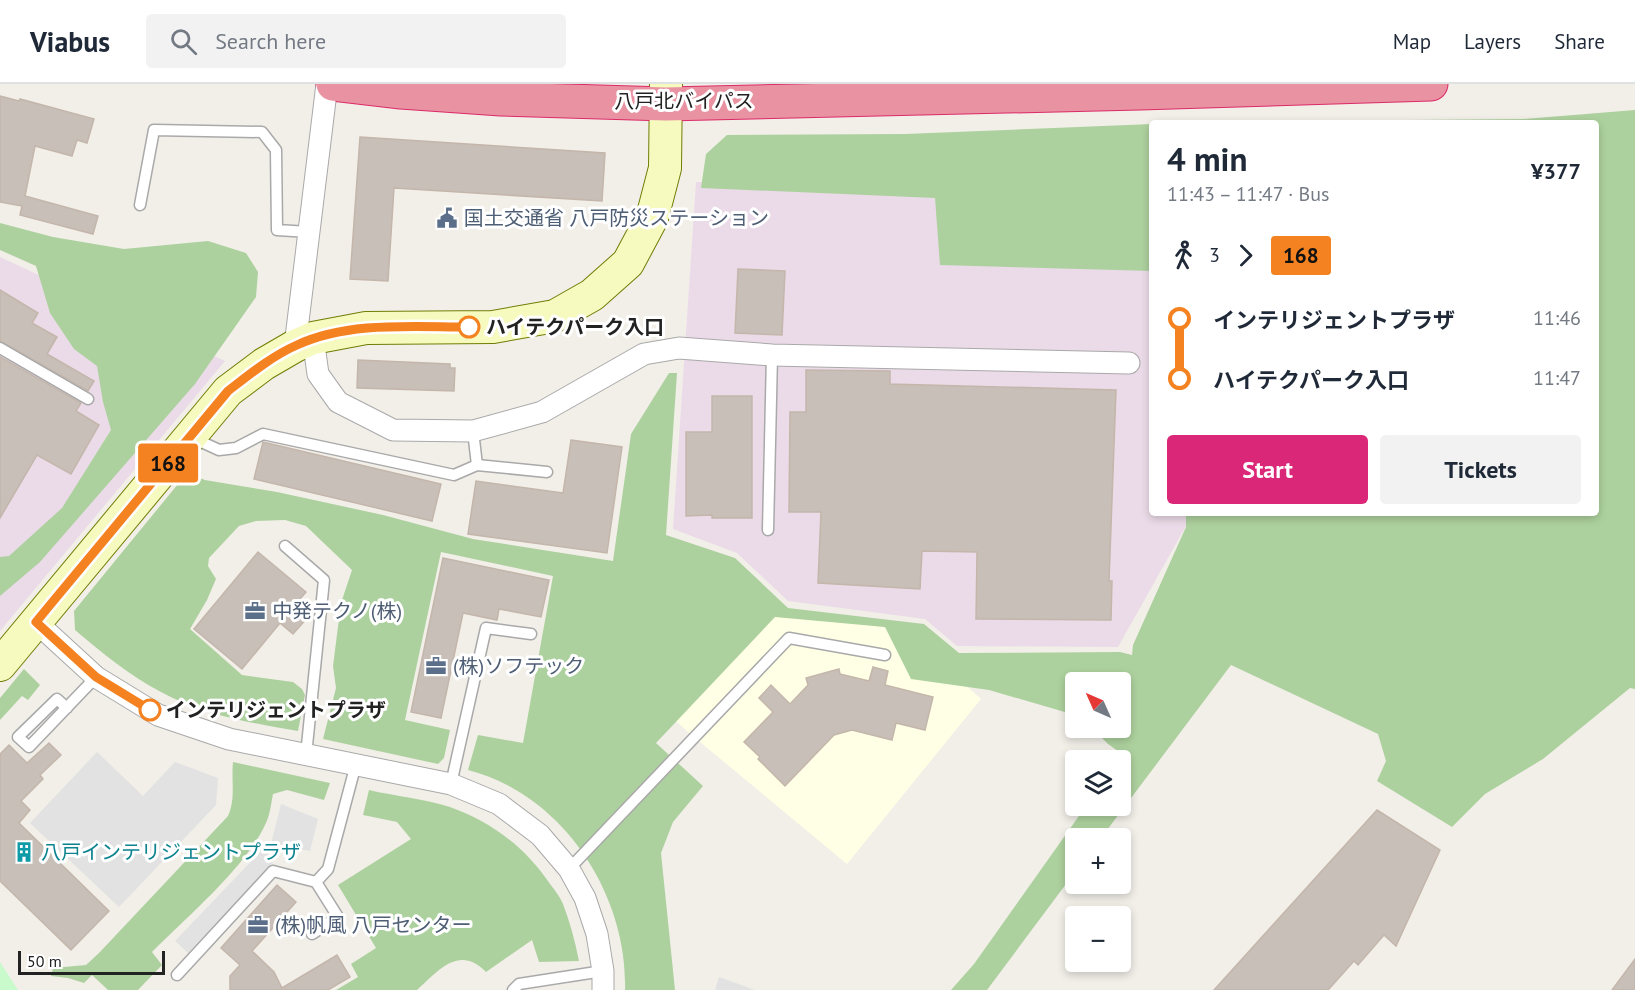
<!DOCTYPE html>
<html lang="en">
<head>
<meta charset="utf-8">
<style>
	:root { --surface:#fff; --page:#f2f2f3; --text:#1f2937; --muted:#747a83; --line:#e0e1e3; --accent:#db2777 }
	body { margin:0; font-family:"PT Sans","Noto Sans JP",sans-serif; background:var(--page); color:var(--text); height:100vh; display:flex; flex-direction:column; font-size:22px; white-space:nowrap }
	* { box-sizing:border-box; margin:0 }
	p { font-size:20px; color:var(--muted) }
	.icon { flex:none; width:33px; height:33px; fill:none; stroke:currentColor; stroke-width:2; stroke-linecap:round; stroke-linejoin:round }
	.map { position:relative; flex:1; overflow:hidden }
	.drawer { position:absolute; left:1149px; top:36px; width:450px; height:396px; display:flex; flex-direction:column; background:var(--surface); border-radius:6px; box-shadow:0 3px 9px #0003 }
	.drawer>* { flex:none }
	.badge { padding:0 12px; border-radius:4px; font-size:21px; line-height:39px }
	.needle { width:39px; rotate:315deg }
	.buttons { position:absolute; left:1065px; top:588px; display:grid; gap:12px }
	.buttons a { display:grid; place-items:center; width:66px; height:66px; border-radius:6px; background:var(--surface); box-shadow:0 3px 9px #0003; font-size:30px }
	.scale { position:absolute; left:18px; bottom:15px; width:147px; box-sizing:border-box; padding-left:6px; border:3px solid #222; border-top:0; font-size:16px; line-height:21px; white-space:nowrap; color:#222; -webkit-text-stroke:4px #fff; paint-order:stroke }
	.map>.badge { position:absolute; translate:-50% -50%; box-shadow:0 0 0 3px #fff }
	.legs { display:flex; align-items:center; gap:9px; height:66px; padding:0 18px; font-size:20px }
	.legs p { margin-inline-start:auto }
	.headline { display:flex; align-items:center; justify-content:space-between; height:102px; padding:0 18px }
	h1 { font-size:33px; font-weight:800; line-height:45px }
	.primary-button { display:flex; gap:12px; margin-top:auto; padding:12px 18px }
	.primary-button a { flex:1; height:69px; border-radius:6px; background:var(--accent); color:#fff; font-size:24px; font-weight:800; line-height:69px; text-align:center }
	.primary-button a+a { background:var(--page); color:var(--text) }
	ul { padding:0 18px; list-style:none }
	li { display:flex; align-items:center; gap:21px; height:60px; font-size:22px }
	li i { display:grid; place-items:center; width:9px; height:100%; margin:0 8px; background:currentColor }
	li i::after { content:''; width:15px; height:15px; margin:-8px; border:4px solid; border-radius:50%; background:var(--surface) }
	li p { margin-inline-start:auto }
	li:first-child i { background:linear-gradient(#0000 50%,currentColor 0) }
	li:last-child i { background:linear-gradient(currentColor 50%,#0000 0) }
	header { display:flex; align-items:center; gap:36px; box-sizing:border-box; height:84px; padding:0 30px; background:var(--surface); border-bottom:2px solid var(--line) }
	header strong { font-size:28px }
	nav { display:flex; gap:33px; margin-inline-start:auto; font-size:21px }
	.search { width:420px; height:54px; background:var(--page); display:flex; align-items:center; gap:15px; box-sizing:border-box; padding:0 21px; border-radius:6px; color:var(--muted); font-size:22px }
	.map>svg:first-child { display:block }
</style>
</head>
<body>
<header>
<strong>Viabus</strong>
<div class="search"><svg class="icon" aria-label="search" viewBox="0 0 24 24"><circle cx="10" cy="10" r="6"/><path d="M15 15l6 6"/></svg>Search here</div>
<nav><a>Map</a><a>Layers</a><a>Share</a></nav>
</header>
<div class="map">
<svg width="1635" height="906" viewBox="0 0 1635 906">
	<rect width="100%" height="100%" fill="#f2efe9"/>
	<g fill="#ebdbe8">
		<polygon points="696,98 1152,98 1152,429 1186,429 1186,442 1118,563 957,562 925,535 788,517 737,469 673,445"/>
		<polygon points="0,173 225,277 0,547"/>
	</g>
	<polygon fill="#ffffe5" points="773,526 906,547 981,615 847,780 688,648 674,635"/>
	<g fill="#add19e">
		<path d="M1635,26V605L1630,604L1543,675L1485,710L1452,743L1377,697L1386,677L1378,650L1231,581L1101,754H1076L1075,788L987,906H951L974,880L1086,722H1120V676H1117L1122,670L1108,660L1092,644H1120V598H1076L1075,631L989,606L911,595L885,543L775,533L656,659L703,702L673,738L661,769L675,906H625C628,811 563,710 468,686L478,651L523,659L553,492L441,468L405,636L450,646L444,674L438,680L323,655L336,604L333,582L341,519L352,486L306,442L285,436L256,437L239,442L209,474L208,482L216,495L207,516L190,545L242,591L293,598L302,605L305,611L298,647C251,639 203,631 161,608C129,591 102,569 75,546L74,527L187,389L205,396L277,408L383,431L473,455L613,477L631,350L669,289H677L666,451L735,474L788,524L924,540L959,569L1120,568L1132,571L1133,561L1186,443V429H1596V39H1408V36L1523,35Z"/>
		<polygon points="1152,40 1152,187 940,181 935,114 701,104 706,70 727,51 905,50"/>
		<polygon points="0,139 53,153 124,165 208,157 246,169 258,188 256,213 195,300 40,478 0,512 0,473 9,472 62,424 111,346 103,318 97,282 74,265 50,229 36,182 0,166"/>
		<polygon points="24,585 40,601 28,616 22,612 0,636 0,614"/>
		<path d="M233,678L330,699L324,716L287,706L273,710C271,720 270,732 265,741C245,784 186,834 152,868L162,881L138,906H108L92,891L84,899L68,894L51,892L53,884L86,881L99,869L228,732C236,714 231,697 233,678Z"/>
		<path d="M369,706C395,712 425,715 450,723C492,738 526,764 550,800C555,806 560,813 563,820C570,838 575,857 579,877L539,878L532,856L486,888C459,860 438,887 417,906H336L358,893L351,880L376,864L338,801L411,755L397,738L363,731Z"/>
	</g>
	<polygon fill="#c8facc" points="0,878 18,906 0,906"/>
	<g fill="#e2e2e2">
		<polygon points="97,668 143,712 175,678 218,694 216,721 119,823 30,739"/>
		<polygon points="281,720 318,735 310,767 271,760"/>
		<polygon points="263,765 275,776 188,869 175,857"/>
		<polygon points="719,893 755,906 715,906"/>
	</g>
	<g fill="#c7bfb8" stroke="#c4b6ab" stroke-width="1.5">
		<polygon points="0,12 19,17 20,15 94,35 87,59 77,56 72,72 35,62 25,112 98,132 93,150 20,131 22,122 0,118"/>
		<polygon points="360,53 605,69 602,117 394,104 388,197 350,195"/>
		<polygon points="738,185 785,187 782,251 735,249"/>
		<polygon points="0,206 38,229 32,239 57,253 47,270 94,297 88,307 0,257"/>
		<polygon points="0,273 81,319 76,327 99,341 71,390 37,371 0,434"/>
		<polygon points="358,276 450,280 450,284 455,284 454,307 357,304"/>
		<polygon points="806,286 890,287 890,300 1116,306 1109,497 1112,497 1111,536 976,535 977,468 922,467 920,505 818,499 821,428 789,428 790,328 806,328"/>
		<polygon points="712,312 752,312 752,434 712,434 712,431 686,432 686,348 712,348"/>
		<polygon points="571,356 622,363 607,469 468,450 476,397 563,409"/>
		<polygon points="263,358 441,400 432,437 254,395"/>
		<polygon points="258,468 306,508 295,521 308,533 293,550 280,539 242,585 194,545"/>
		<polygon points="443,474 549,496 541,533 499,525 497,536 463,529 441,634 411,628"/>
		<polygon points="873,583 888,587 885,601 933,613 925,646 896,639 892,656 852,646 834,651 785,702 758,675 760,673 744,658 773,628 759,614 771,601 790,620 808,601 806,594 839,585 840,590 869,597"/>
		<polygon points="49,659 61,671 40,691 43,695 21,717 30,726 19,739 109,827 71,866 0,797 0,670 9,661 27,679"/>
		<polygon points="1377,726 1440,766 1396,862 1384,851 1358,881 1354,877 1328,906 1214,906"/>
		<polygon points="277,801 296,818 252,867 274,888 282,904 337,871 350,893 328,906 230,906 230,892 240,881 221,864"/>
		<polygon points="1635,875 1635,906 1612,906"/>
	</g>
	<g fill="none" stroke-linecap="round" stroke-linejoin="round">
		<g stroke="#a9a9a9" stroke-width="13">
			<g id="lane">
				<polyline points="140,121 154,46 262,48 276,66 277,146 309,148"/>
				<polyline points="0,264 88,315"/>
				<polyline points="473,347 477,381"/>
				<polyline points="193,354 219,366 236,364 263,350 454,391 477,381 547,388"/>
				<polyline points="768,446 772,271"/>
				<polyline points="285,462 324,496 306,671"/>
				<polyline points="67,624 57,615 18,653 29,663 96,593"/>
				<polyline points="451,700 486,544 531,550"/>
				<polyline points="569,785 789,554 885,571"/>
				<polyline points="312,850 338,833 316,798 328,785 356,680"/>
				<polyline points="177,891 273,787 316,798"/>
				<polyline points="513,906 519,900 603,887"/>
			</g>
		</g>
		<g stroke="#a9a9a9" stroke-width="23">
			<g id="street">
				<polyline points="313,254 318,290 338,318 393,346 473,347 542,328 644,270 679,264 772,271 1129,279"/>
				<polyline points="295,262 327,0"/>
				<polyline points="36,538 96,593 158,631 229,655 451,700 499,720 540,751 569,785 585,814 597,850 603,887 603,906"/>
			</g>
		</g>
		<g stroke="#707d05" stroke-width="34">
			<polyline id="secondary" points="0,581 228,307 264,280 295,262 313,254 366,244 493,243 555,232 592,211 628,179 652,134 665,84 666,0"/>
		</g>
		<g stroke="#dc2a67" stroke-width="35">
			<polyline id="highway" points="333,0 401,8 501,15 666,20 1140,9 1431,0"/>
		</g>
		<use href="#lane" stroke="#fff" stroke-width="10"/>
		<use href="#street" stroke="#fff" stroke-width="21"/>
		<use href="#secondary" stroke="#f7fabf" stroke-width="32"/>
		<use href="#highway" stroke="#e892a2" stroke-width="33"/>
	</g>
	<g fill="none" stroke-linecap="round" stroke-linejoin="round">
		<g stroke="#fff" stroke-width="14">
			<path id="line-1" d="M150,626L96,593L36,538L50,521L228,307C250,290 272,272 297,261C349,237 413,243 469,243"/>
		</g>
		<use href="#line-1" stroke="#f58220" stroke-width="9"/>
	</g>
	<defs>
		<g id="civic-bare" transform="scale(1.62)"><path d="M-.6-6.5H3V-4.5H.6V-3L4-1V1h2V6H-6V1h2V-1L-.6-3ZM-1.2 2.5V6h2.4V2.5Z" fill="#5c6f8a" stroke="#fff" stroke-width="2.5" paint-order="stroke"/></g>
		<g id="office-bare" transform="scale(1.62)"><path d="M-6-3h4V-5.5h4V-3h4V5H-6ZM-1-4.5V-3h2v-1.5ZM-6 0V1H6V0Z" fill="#5c6f8a" stroke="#fff" stroke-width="2.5" paint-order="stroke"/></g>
		<g id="building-bare" transform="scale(1.62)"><path d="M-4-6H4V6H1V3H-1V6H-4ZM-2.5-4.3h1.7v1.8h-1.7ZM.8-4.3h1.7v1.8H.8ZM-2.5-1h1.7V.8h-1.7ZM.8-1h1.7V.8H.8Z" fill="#0f9aa8" stroke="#fff" stroke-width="2.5" paint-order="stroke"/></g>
	</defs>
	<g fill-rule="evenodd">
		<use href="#civic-bare" x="447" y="134"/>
		<use href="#office-bare" x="255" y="527"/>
		<use href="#office-bare" x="436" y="582"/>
		<use href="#building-bare" x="24" y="768"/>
		<use href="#office-bare" x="258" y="841"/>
	</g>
	<g fill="#fff" stroke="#f58220" stroke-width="3">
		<circle cx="469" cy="243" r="10"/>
		<circle cx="150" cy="626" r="10"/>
	</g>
	<g text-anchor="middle" stroke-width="6" stroke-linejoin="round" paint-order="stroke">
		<g font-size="20" fill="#222" stroke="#fff">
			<text x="684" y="24">八戸北バイパス</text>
		</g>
		<g font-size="20" fill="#4e5e75" stroke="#fff" text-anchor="start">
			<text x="464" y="141">国土交通省 八戸防災ステーション</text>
			<text x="272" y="534">中発テクノ(株)</text>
			<text x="453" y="589">(株)ソフテック</text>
			<text x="275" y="848">(株)帆風 八戸センター</text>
		</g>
		<g font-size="20" font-weight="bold" fill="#222" stroke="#fff" text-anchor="start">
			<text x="486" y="250">ハイテクパーク入口</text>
			<text x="166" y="633">インテリジェントプラザ</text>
		</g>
		<g font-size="20" fill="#0d838f" stroke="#fff" text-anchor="start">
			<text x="41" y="775">八戸インテリジェントプラザ</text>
		</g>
	</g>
</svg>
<div class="buttons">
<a><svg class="needle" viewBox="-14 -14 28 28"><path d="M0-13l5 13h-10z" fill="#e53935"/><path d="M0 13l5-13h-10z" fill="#747a83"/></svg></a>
<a><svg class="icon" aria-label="layers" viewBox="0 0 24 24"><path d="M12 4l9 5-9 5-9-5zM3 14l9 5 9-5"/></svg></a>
<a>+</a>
<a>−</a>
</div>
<div class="scale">50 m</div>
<b class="badge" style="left:168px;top:379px;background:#f58220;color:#111">168</b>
<section class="drawer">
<div class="headline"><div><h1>4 min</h1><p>11:43 – 11:47 · Bus</p></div><b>¥377</b></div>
<div class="legs"><svg class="icon" aria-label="walk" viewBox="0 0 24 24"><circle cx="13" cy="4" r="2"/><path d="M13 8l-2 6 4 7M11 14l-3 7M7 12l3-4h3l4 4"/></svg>3<svg class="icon" aria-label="forward" viewBox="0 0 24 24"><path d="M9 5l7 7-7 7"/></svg><b class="badge" style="background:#f58220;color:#111">168</b></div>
<ul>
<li><i style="color:#f58220"></i><b>インテリジェントプラザ</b><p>11:46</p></li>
<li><i style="color:#f58220"></i><b>ハイテクパーク入口</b><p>11:47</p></li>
</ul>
<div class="primary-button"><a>Start</a><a>Tickets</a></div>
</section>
</div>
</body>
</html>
